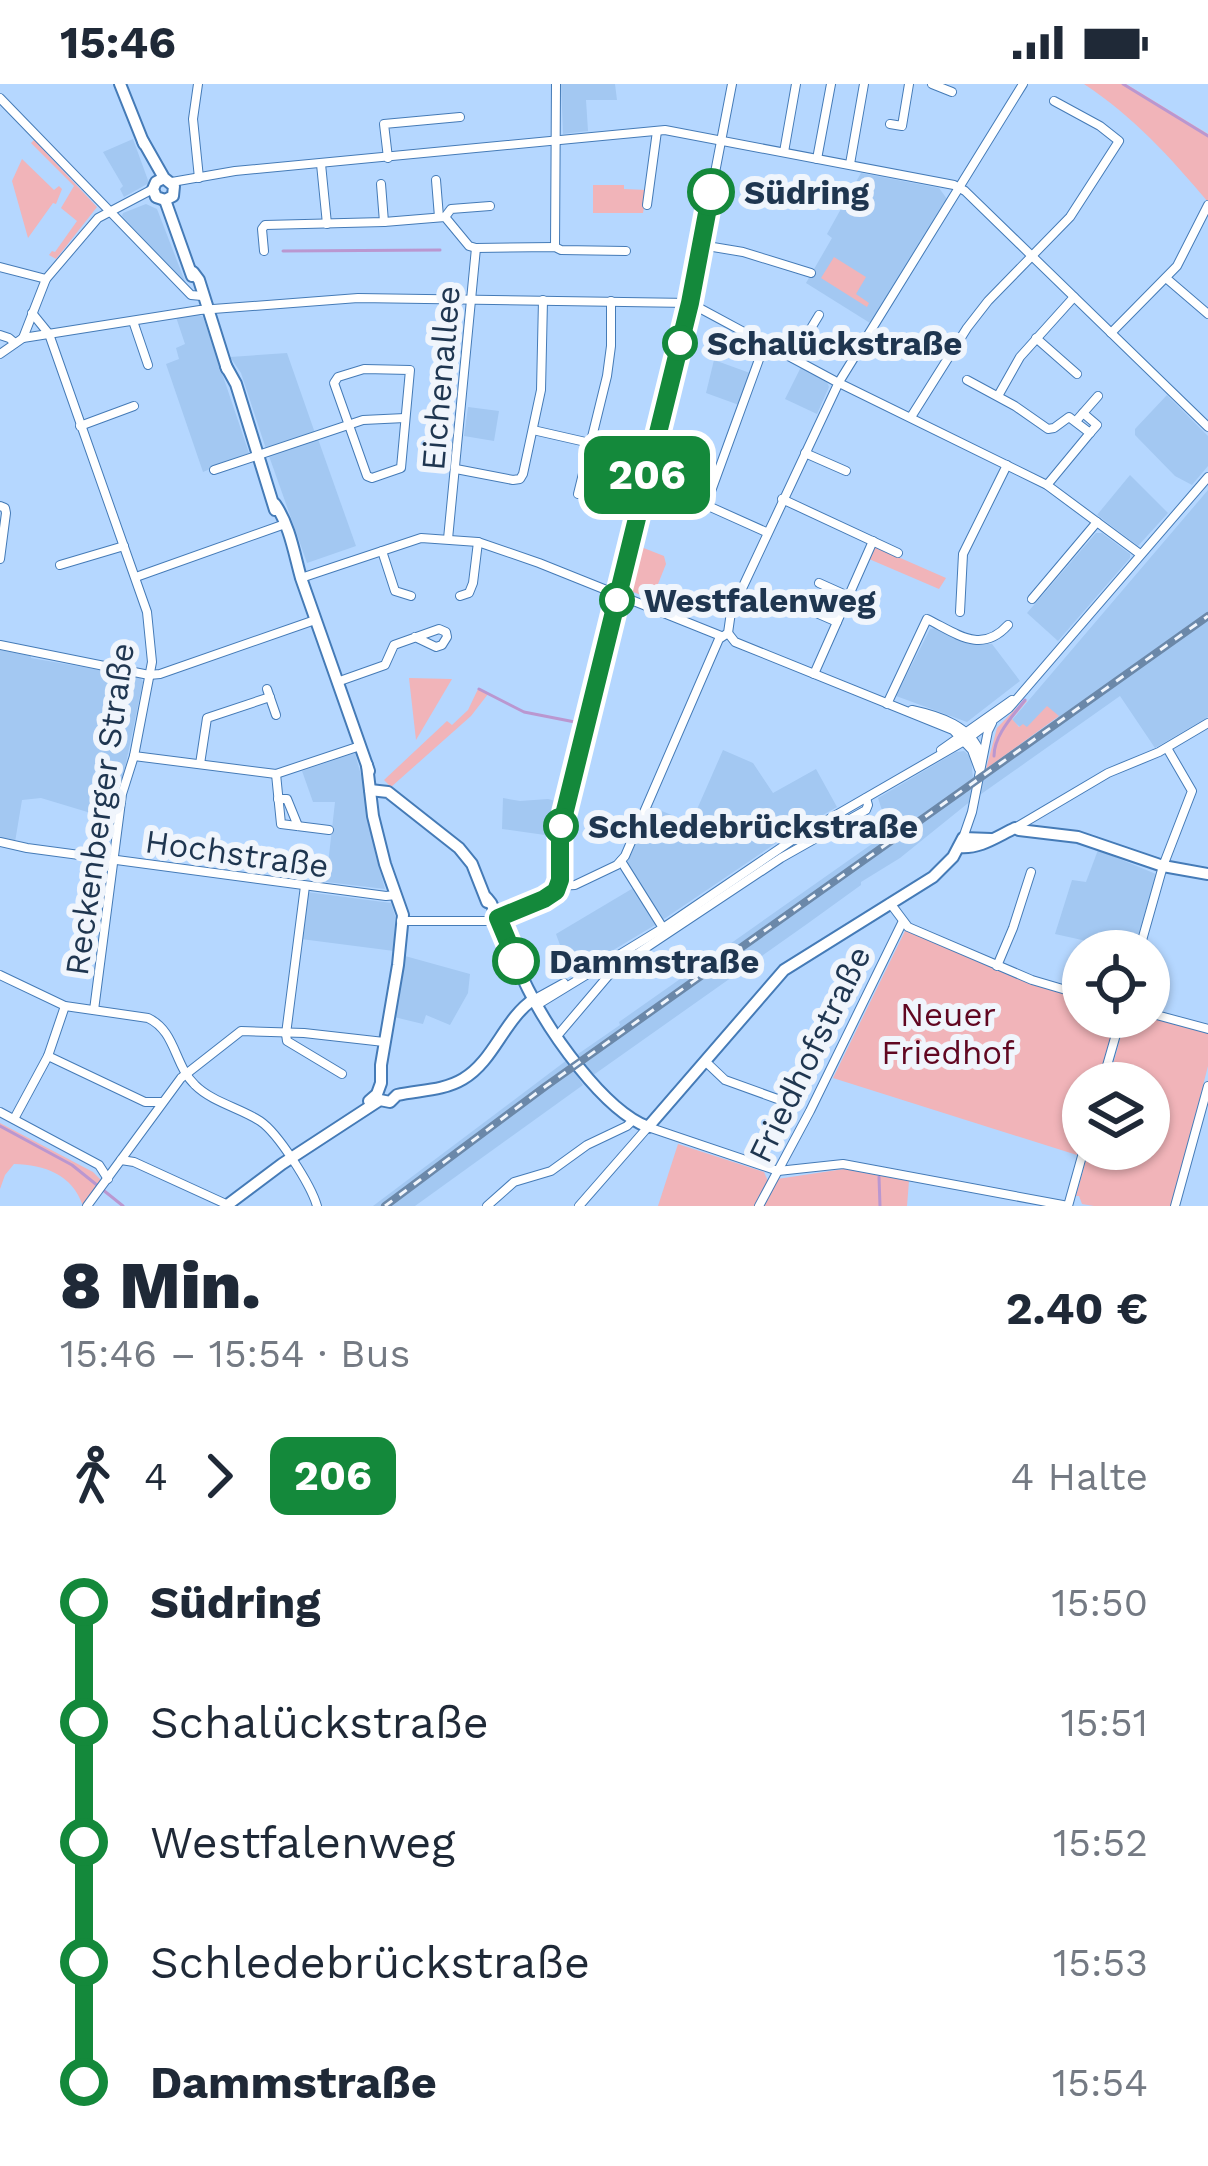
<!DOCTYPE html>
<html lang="de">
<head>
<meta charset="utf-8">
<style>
	:root { --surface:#fff; --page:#f6f6f7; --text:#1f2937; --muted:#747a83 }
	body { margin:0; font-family:"Work Sans",sans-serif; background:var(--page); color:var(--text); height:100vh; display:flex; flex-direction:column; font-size:45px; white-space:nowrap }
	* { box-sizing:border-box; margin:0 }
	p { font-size:39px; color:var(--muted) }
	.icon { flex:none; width:66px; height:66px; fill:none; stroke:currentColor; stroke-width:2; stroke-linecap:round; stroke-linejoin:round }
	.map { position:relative; height:1122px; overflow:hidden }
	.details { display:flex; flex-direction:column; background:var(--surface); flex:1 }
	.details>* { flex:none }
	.badge { padding:0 24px; border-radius:18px; font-size:42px; line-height:78px }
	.controls { position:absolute; left:1062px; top:846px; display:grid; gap:24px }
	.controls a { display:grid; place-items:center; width:108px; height:108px; border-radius:50%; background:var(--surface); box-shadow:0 3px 9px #0004; font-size:60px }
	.map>.badge { position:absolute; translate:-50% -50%; box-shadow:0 0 0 6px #fff }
	.legs { display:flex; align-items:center; gap:18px; height:132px; padding:0 60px; font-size:39px }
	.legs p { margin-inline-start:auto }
	.head { display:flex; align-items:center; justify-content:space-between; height:204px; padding:0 60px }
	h1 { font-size:66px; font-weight:800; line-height:90px }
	ul { padding:0 60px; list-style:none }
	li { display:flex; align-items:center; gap:42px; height:120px; font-size:45px }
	li i { display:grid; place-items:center; width:18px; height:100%; margin:0 15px; background:currentColor }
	li i::after { content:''; width:30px; height:30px; margin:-15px; border:9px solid; border-radius:50%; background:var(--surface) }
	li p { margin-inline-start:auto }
	li:first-child i { background:linear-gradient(#0000 50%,currentColor 0) }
	li:last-child i { background:linear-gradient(currentColor 50%,#0000 0) }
	.status { display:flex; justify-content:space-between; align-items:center; height:84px; padding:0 60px; background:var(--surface); direction:ltr }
	.status svg { height:33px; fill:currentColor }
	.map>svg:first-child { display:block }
</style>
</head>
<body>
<div class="status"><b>15:46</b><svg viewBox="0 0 49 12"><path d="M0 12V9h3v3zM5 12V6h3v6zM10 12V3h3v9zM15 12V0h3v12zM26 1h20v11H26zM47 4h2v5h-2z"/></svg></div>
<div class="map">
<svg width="1208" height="1122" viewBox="0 0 1208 1122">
	<rect width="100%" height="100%" fill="#b5d7ff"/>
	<g fill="#a3c8f2">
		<polygon points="561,0 615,0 617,16 586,16 588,47 563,50"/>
		<polygon points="133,55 149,99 124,113 120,105 123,102 103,68"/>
		<polygon points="861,89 939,104 947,115 870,239 806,199 832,154 827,150"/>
		<polygon points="146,120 157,125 186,200 122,132 123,129"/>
		<polygon points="197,230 203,233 249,369 203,388 166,280 179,275 176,264 185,260 176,233"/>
		<polygon points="287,269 315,349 266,365 241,289 230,273"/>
		<polygon points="714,276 750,289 739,321 706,309"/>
		<polygon points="801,283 827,298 829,303 817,330 785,315"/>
		<polygon points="1167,311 1208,352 1208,382 1192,401 1175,392 1135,351 1135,345"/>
		<polygon points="468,323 499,327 494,357 464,352"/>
		<polygon points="318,355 356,462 307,479 269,372"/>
		<polygon points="1130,391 1168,429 1138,462 1097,431"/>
		<polygon points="1208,406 1208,633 1155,664 1120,612 967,720 900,774 861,798 861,801 807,840 592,992 578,970 620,941 619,938 889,748 878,714 956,668 964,667 971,673 973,694 1059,633 1026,644 1020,643 1012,636"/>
		<polygon points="1096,449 1102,449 1130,470 1130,474 1058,557 1027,529"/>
		<polygon points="935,544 969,560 992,560 1020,597 967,638 896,612 930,545"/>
		<polygon points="0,566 31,572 31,574 140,593 143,598 114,736 41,714 22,716 15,758 0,754"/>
		<polygon points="723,666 753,679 773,709 816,685 837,723 788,751 661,837 627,779 652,723 691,739"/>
		<polygon points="355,669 365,706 375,769 385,805 326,798 335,718 313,718 302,687"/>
		<polygon points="503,714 520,717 548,715 560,718 552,752 502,745"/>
		<polygon points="1098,766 1156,790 1134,867 1089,867 1091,858 1055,850 1072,796 1086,798"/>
		<polygon points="635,803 655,841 590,880 577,884 564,872 556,850"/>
		<polygon points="307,808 391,819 395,832 394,867 301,855"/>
		<polygon points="405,872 470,890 468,909 450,941 426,931 423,940 394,933"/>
		<polygon points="567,976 583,1001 415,1122 373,1122"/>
	</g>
	<g fill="#f1b4b9">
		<path d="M1084,0H1126L1208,50V118C1170,73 1134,33 1084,0Z"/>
		<polygon points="34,56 97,123 56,175 49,171 52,167 55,168 77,137 61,124 74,102 31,59"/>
		<polygon points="22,75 54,106 59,102 62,105 56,120 53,119 28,154 12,97"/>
		<polygon points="593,101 624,101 624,105 647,106 643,129 593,129"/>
		<polygon points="834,173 866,193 856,210 869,219 867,223 821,194"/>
		<polygon points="636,461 664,472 666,480 652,515 625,505"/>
		<polygon points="873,462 946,494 939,505 869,475"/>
		<polygon points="409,594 452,595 416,656"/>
		<polygon points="478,605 488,610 471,632 391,703 384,696 447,637 452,641 468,626"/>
		<polygon points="1024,616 1027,617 1012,635 1019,643 1023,640 1027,643 1047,622 1059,632 986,685 997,644"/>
		<polygon points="906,845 1083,914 1083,933 1116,933 1098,999 1083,999 1083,1050 1077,1071 833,994"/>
		<polygon points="1126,933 1149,933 1208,949 1208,982 1172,1122 1094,1122 1082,1120 1079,1112 1076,1112 1089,1065 1149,1065 1149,999 1108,999"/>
		<path d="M0,1039L93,1088L102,1097L83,1122C72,1090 45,1081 14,1080L5,1091L0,1105Z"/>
		<polygon points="678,1060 764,1088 768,1097 755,1122 658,1122"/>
		<polygon points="844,1085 909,1097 907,1122 763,1122 777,1095"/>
	</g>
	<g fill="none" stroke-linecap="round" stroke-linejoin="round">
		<g stroke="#ba97d0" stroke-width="3">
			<polyline points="1123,0 1208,52"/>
			<polyline points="283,167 440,166"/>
			<polyline points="479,605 524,628 580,639"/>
			<path d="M994,672C994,651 1013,632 1025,616"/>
			<polyline points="0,1042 72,1081 123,1122"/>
			<polyline points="879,1093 880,1122"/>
		</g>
		<g stroke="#457bb7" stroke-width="10">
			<g id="minor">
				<polyline points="198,0 193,35 199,94"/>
				<polyline points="932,0 952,8"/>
				<polyline points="0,14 191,211 202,212"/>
				<polyline points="890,40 902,42 909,0"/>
				<polyline points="784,68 796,0"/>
				<polyline points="388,74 384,40 460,33"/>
				<polyline points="817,75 831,0"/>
				<polyline points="321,80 327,140"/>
				<polyline points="850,80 864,0"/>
				<polyline points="436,96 439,133"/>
				<polyline points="172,98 235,87 665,46 954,101 965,107 1208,343"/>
				<polyline points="381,100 384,138"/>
				<polyline points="647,121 657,47"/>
				<polyline points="445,133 451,125 490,122"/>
				<polyline points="701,161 743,168 811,189"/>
				<polyline points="555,163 556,0"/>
				<polyline points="476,164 555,163 561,166 626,167"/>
				<polyline points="264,167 262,145 265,141 384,138 445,133 469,162 476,164"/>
				<polyline points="0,183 46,195"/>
				<polyline points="1166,194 1208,230"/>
				<polyline points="32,229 49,250 147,528 152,578 134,672 122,710 94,926"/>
				<polyline points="133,237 148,281"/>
				<polyline points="1111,249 1177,182 1208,121"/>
				<polyline points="0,251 9,254 15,259"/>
				<polyline points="23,254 200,226 358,214 690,219 835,297 1047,401 1140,470"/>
				<polyline points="1036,254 1077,290"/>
				<polyline points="0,270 23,254 46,195 98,134 153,105"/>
				<polyline points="793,274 819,231"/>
				<polygon points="364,285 410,286 401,384 372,394 367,392 334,299 338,293"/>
				<polyline points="967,296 1015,322 1048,345 1054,344 1069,333 1090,349"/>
				<polyline points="998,312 1020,273 1074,213"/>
				<polyline points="1083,329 1097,341 1090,349"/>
				<polyline points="911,333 967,244 988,217 1070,133 1119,57 1100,42 1054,17"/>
				<polyline points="1076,337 1098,312"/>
				<polyline points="80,342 134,322"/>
				<polyline points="533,346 590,359"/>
				<polyline points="805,369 846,387"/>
				<polyline points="456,385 513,396 520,395 523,390 541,306 543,216"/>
				<polyline points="214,386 363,336 405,334"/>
				<polyline points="1047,401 1090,349"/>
				<polyline points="645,402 706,421 766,448"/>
				<polyline points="578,410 607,292 611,262 611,217"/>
				<polyline points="782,415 898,469"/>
				<polyline points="706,421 765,259"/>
				<polyline points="0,422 5,424 6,429 0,475"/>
				<polyline points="448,455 476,164"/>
				<polyline points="382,467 395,507 411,512"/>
				<polyline points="60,481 124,462"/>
				<polyline points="136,493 285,440"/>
				<polyline points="301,494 421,454 478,458 539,479 721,552"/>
				<polyline points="819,499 848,512"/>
				<polyline points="460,512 469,509 473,499 478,458"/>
				<polyline points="1032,515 1097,438"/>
				<polyline points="814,528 837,538"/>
				<polyline points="960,528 963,470 1007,381"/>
				<polyline points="728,549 735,558 953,646 972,666 979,685"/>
				<polyline points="0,561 149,591 160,590 315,536"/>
				<polyline points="814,590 873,457"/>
				<polyline points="337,598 385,581 394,561 439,545 446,548 447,553 442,561 436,563 415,553"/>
				<polyline points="267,605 276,631"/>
				<path d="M887,620L927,535C956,549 981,571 1008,541"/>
				<path d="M912,626C940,632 971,642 981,671"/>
				<polyline points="941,666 1012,616"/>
				<polyline points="134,672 276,690 360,662"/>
				<polyline points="200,680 207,634 270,613"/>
				<polyline points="276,690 281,740 329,746"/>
				<polyline points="278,715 287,715 298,742"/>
				<polyline points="1015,744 1108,689 1159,668 1208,639"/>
				<polyline points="963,754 972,728 988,647 992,639"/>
				<polyline points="0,758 27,764 386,812 396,811"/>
				<polyline points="621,777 663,844"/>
				<polyline points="558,802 560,747 690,219 732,0"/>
				<polyline points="890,819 908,843 1032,896 1083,911"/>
				<polyline points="401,837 490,837 549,813 558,802 575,801 617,781 625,772 719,555 728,549 731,528 839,298 1023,0"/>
				<polyline points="1139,867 1163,782 1192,707 1167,664"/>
				<polyline points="997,882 1013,844 1031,788"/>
				<path d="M0,891L65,922L148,934C176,947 174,981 195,1001C212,1018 240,1024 260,1037C278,1049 311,1101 317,1122"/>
				<polyline points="535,915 564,899"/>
				<polyline points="537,921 663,844 791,757 966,656 1009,624 1208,393"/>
				<polyline points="1149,929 1208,945"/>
				<polyline points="286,950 305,802"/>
				<polyline points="286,950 287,957 342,990"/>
				<polyline points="558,951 614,885 781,774 866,726 868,721 866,714"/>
				<polyline points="48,972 145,1018 162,1018"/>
				<polyline points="705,977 725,996 783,1017"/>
				<polyline points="1102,999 1121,933"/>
				<polyline points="0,1028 99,1081 108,1095"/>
				<polyline points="14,1035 48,972 65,922"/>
				<polyline points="121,1076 134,1078 228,1121"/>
				<polyline points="87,1122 181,994 241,947 304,949 384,958"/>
				<polyline points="487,1122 514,1098 551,1087 587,1061 627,1042 633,1036"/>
				<polyline points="579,1122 648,1043 778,1087 843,1080 1068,1122"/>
				<polyline points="759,1122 810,1027 902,839"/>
				<polyline points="1068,1122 1084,1065"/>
				<polyline points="1175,1122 1208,1002"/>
			</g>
		</g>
		<g stroke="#457bb7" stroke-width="14">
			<g id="major">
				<polyline points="120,0 144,60"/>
				<polyline points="143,57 164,94 174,102 173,112 165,116 156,113 153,105 156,98 164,94"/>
				<polyline points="165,116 192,192"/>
				<polyline points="193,188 199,196 227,285"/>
				<polyline points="226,282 236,300 275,426"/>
				<path d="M275,420C290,442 294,469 301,494L369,687"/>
				<polyline points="367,681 373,732 385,780 403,831 398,881 381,981 381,999 377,1010 369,1017"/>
				<polyline points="370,706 388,708 459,764 472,780 487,818"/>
				<path d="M959,763C980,765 996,753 1015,744L1019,746L1078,753L1163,782L1208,790"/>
				<path d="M487,814L491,819C504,847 514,877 528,905C549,947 603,1026 648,1043L784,886L933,793L953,773L963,754L991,755"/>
				<path d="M226,1122L282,1080L380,1016L390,1018L397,1011C419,1006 443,1007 463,995C494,977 504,935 534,915"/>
			</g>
		</g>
		<use href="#minor" stroke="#fff" stroke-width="8"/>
		<use href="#major" stroke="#fff" stroke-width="10"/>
		<g stroke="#6b88a9" stroke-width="8">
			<polyline id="rail" points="385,1122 546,1002 1208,532"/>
		</g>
		<use href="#rail" stroke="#f0f5fc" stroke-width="3" stroke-dasharray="9" stroke-linecap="butt"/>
	</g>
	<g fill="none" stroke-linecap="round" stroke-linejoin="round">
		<g stroke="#fff" stroke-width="27">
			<polyline id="line-1" points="516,877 498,834 544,815 556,807 560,796 560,747 690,219 711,108"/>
		</g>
		<use href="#line-1" stroke="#14893b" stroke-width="18"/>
	</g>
	<g fill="#fff" stroke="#14893b" stroke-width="6">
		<circle cx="711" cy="108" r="21"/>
		<circle cx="680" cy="259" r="15"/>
		<circle cx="617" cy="516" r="15"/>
		<circle cx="561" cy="742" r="15"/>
		<circle cx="516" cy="877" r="21"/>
	</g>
	<g text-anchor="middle" stroke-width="12" stroke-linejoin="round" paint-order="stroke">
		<g font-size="33" font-weight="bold" fill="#1f3650" stroke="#f0f5fc" text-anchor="start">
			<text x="744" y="120">Südring</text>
			<text x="707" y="271">Schalückstraße</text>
			<text x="644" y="528">Westfalenweg</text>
			<text x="588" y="754">Schledebrückstraße</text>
			<text x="549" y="889">Dammstraße</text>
		</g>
		<g font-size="33" fill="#1f3650" stroke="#f0f5fc">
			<text transform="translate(440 294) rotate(-85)" y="12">Eichenallee</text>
			<text transform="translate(99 725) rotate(-82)" y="12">Reckenberger Straße</text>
			<text transform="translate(237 769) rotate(8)" y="12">Hochstraße</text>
			<text transform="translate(809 970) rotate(-64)" y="12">Friedhofstraße</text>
		</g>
		<g font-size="33" fill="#610721" stroke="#f0f5fc">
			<text x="948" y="942">Neuer<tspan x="948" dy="38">Friedhof</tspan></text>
		</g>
	</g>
</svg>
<div class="controls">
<a><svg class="icon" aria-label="locate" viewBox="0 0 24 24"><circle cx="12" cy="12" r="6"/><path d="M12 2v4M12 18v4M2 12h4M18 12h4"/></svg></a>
<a><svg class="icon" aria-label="layers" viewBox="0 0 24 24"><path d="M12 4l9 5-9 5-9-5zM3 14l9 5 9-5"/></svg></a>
</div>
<b class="badge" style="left:647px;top:391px;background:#14893b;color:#fff">206</b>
</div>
<section class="details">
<div class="head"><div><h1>8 Min.</h1><p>15:46 – 15:54 · Bus</p></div><b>2.40 €</b></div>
<div class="legs"><svg class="icon" aria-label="walk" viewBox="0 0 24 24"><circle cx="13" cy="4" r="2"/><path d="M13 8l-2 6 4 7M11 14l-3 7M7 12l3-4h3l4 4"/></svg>4<svg class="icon" aria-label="forward" viewBox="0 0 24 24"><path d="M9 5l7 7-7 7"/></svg><b class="badge" style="background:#14893b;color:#fff">206</b><p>4 Halte</p></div>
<ul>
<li><i style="color:#14893b"></i><b>Südring</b><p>15:50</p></li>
<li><i style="color:#14893b"></i><span>Schalückstraße</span><p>15:51</p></li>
<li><i style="color:#14893b"></i><span>Westfalenweg</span><p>15:52</p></li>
<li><i style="color:#14893b"></i><span>Schledebrückstraße</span><p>15:53</p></li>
<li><i style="color:#14893b"></i><b>Dammstraße</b><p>15:54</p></li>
</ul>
</section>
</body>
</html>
